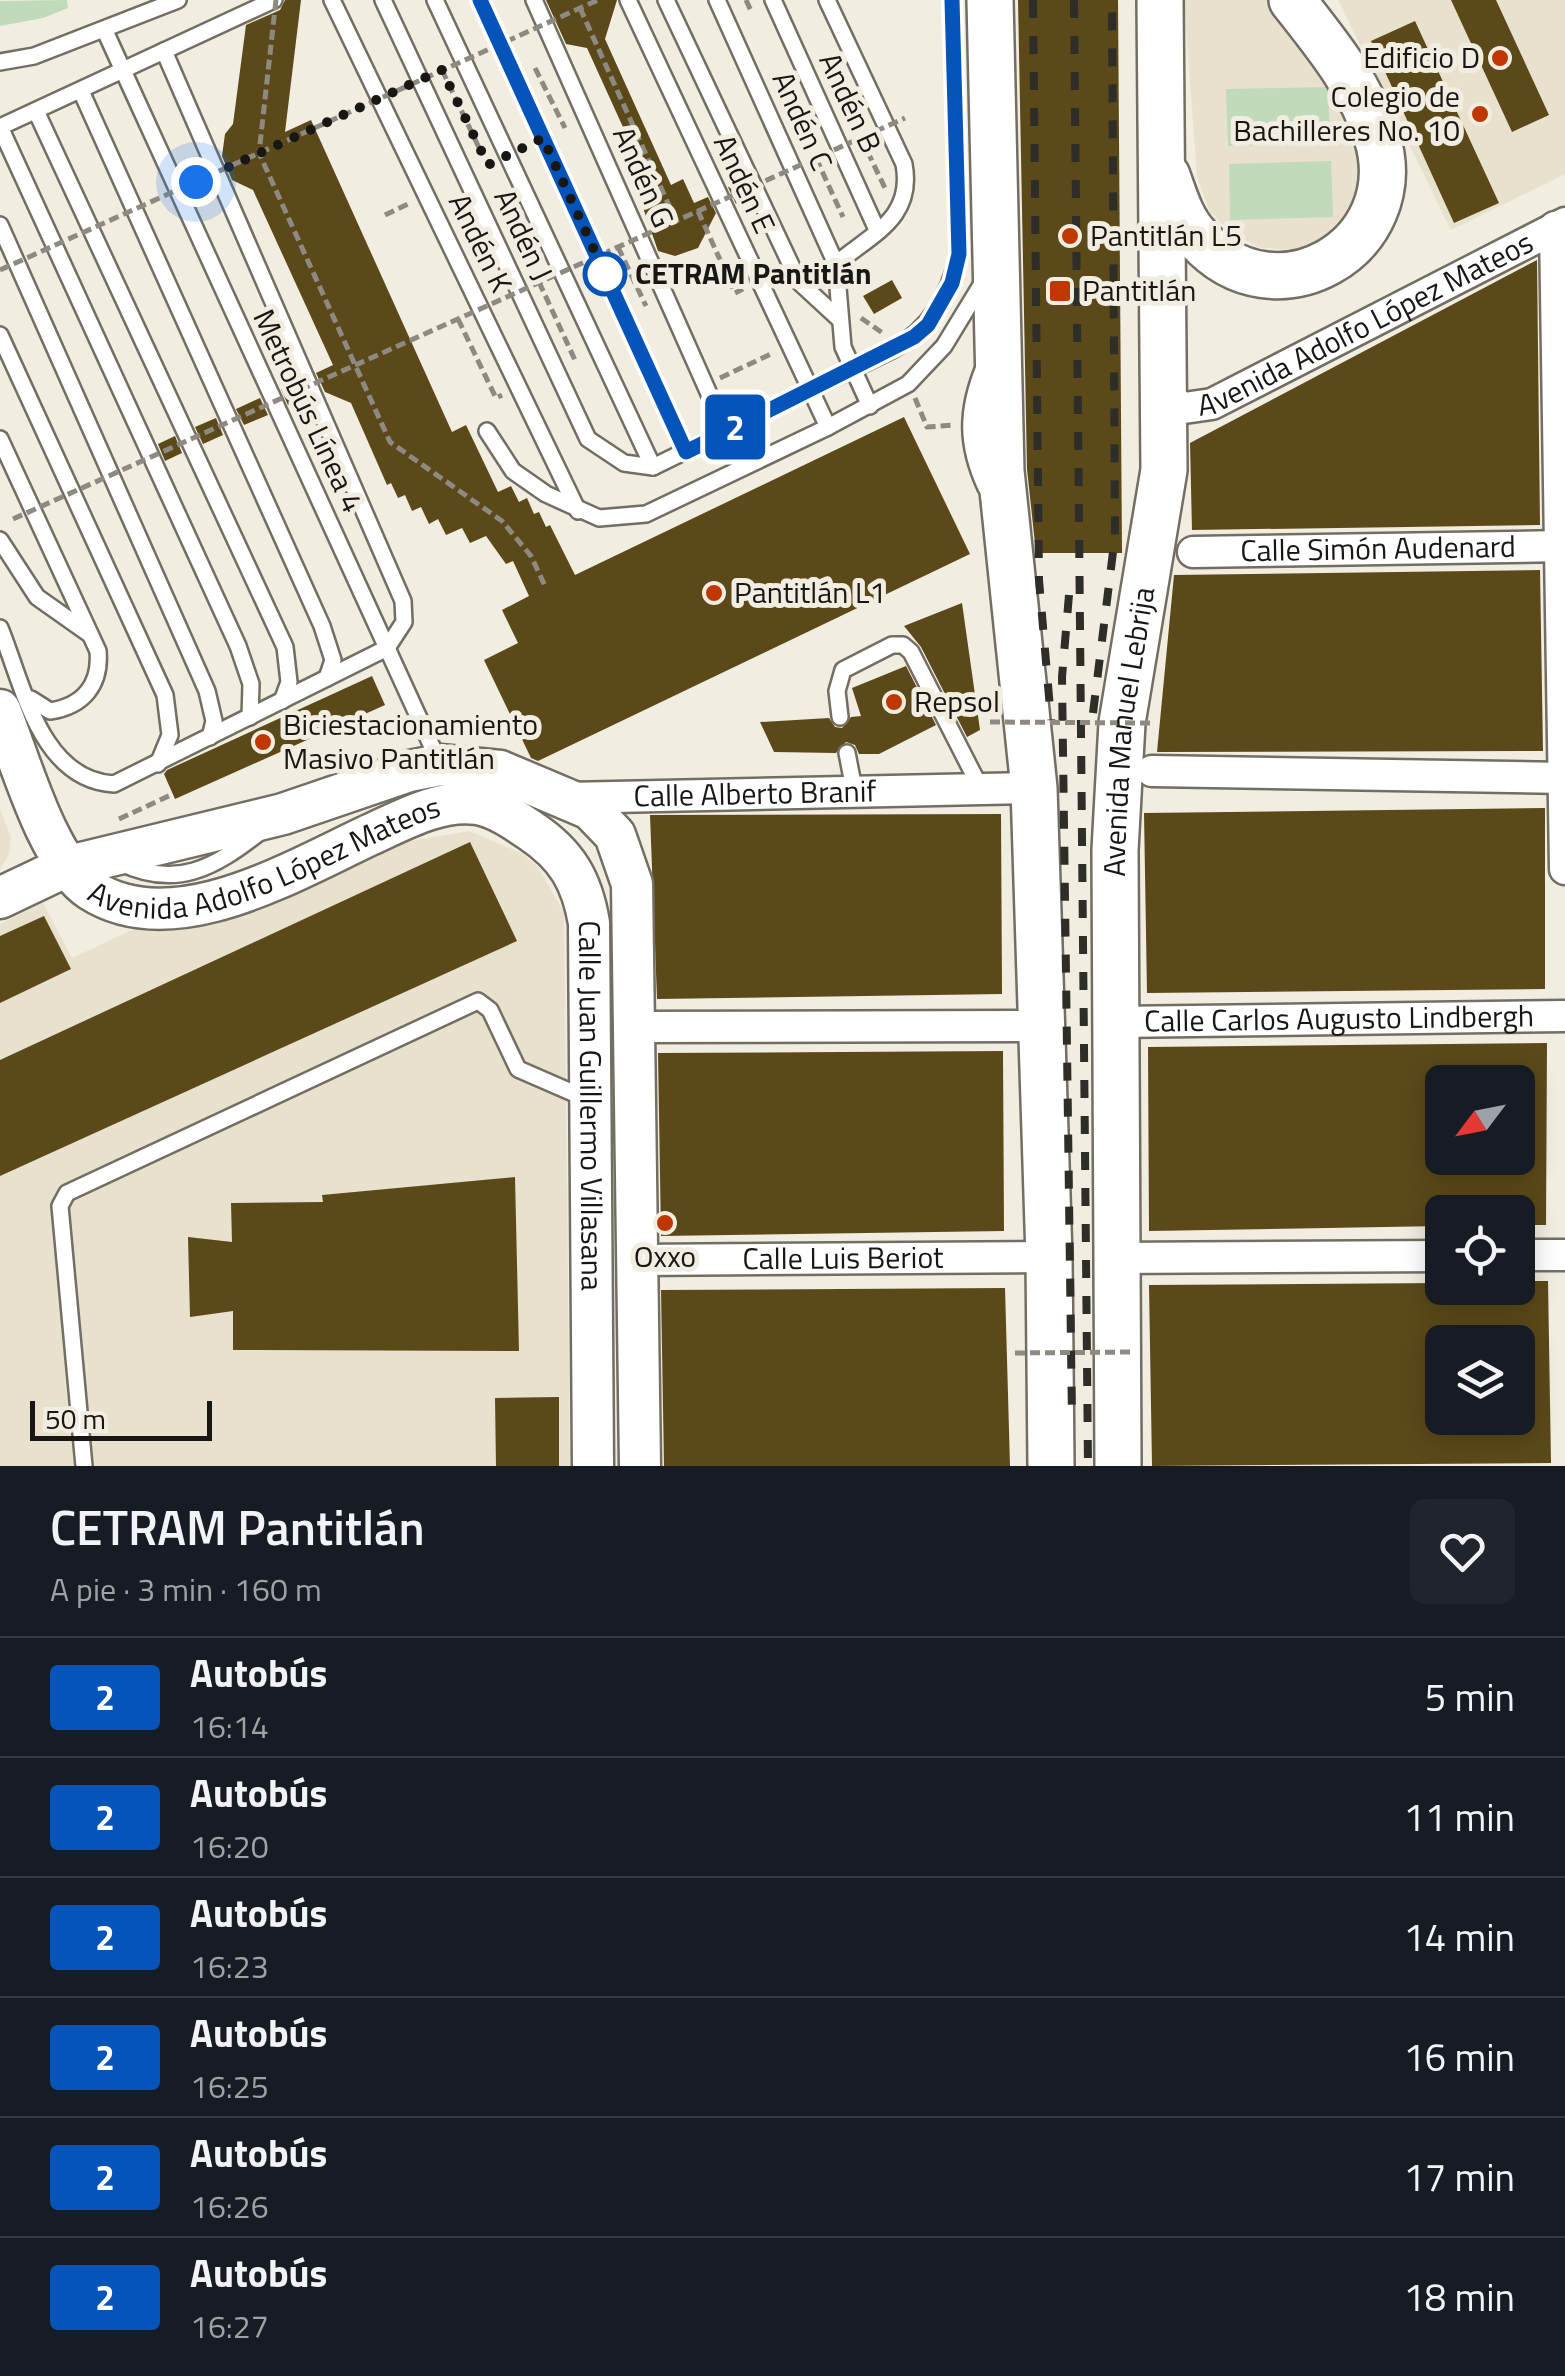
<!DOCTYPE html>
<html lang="es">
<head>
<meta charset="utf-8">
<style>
	:root { --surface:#171b24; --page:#20242c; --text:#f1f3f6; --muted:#9ea1a6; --line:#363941 }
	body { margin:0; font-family:"Titillium Web",sans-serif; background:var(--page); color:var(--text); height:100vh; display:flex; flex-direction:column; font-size:38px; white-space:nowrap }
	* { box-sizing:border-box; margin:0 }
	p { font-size:32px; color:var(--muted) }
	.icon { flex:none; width:55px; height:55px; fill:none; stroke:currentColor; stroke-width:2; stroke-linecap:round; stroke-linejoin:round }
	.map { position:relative; height:1466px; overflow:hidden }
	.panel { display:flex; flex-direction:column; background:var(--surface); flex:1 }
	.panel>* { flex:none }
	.badge { padding:0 20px; border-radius:8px; font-size:35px; line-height:65px }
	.needle { width:65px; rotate:238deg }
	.buttons { position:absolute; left:1425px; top:1065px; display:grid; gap:20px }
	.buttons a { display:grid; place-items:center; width:110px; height:110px; border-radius:15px; background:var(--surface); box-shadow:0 5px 25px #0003; font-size:50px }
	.scale { position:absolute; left:30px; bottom:25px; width:182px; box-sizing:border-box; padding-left:10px; border:5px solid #191713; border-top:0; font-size:28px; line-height:35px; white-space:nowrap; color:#191713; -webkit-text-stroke:8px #f2ede1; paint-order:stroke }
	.you { position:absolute; width:50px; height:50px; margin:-25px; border:8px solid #fff; border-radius:50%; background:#1a73e8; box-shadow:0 0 0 15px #1a73e833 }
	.map>.badge { position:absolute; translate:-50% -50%; box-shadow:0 0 0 5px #fff }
	.round { display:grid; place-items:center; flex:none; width:105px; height:105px; border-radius:15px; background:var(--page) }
	.head { display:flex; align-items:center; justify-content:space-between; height:170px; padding:0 50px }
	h1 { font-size:48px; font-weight:600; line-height:75px }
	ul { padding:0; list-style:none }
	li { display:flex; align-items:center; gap:30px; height:120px; padding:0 50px; border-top:2px solid var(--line) }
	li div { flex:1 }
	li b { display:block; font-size:38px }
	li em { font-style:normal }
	li .badge { min-width:110px; font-weight:700; text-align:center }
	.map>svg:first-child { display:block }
</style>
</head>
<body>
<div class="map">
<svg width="1565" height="1466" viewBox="0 0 1565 1466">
	<rect width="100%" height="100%" fill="#f2ede1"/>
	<g fill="#e8e1cd">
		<polygon points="1184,0 1275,0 1354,106 1369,179 1332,237 1297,250 1261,248 1231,234 1209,210 1197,177"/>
		<polygon points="1338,0 1565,0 1565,174 1451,230"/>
		<polygon points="0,809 11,837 9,854 0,870"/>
		<polygon points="469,831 521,853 538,867 564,913 570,1466 0,1466 0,924 43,903 72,958 136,928 211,923 387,845"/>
	</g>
	<g fill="#c1daba">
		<polygon points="67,0 68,8 43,18 0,26 0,1"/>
		<polygon points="1328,87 1330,143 1228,146 1226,89"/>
		<polygon points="1331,161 1333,217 1230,220 1229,164"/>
	</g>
	<g fill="#5b4919" fill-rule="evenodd">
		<polygon points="285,0 301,0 285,132 311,120 452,432 466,425 498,492 511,486 519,502 527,498 534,514 539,512 546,527 550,525 575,575 904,417 970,554 538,761 531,758 484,660 518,643 502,610 529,596 513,561 506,564 486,536 470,543 462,528 446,535 438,519 429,524 421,507 412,511 405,495 398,498 391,483 387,485 351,403 325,392 316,373 333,365 253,190 232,180 222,156 225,134 233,124 246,25 280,10"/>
		<polygon points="546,0 617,0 605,39 671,185 683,179 694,203 708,197 716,213 698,248 675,256 658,251 640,199 653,193 587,48 566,44"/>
		<polygon points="1018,0 1118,0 1122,553 1036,553 1027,469"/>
		<polygon points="1451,0 1496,0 1549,115 1512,132"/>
		<polygon points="1415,21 1499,203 1454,223 1371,41"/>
		<polygon points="740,182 747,199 736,204 728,187"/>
		<polygon points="1537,260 1540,525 1192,530 1190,443"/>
		<polygon points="892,280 902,298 874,314 863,296"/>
		<polygon points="296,382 303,399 288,405 281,389"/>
		<polygon points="260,398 268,415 244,425 236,409"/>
		<polygon points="216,418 223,435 203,444 195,427"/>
		<polygon points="175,436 182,453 165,461 158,444"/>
		<polygon points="1540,570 1543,751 1157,752 1174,575"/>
		<polygon points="962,603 980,730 967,737 921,647 904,626"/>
		<polygon points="906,666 936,725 879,754 859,754 855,745 846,742 836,753 774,752 760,722 829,718 835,727 842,728 851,717 861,716 852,688"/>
		<polygon points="372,676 385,705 175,799 164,774 167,770"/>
		<polygon points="1545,808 1545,989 1147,993 1144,813"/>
		<polygon points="1001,814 1002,994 657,999 650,815"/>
		<polygon points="470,842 517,941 0,1176 0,1060"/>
		<polygon points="44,916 71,969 0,1003 0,936"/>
		<path d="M1547,1043L1546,1225H1518V1212H1442V1226L1149,1231L1148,1047ZM1442,1082H1518V1158H1442Z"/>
		<polygon points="1003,1051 1004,1231 661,1236 658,1053"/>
		<polygon points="515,1177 519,1351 233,1350 233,1311 190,1317 188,1237 232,1242 231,1203 323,1202 322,1195"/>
		<path d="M1518,1281H1548L1551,1463L1152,1466L1149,1285L1442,1283V1288H1518ZM1442,1342H1518V1418H1442Z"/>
		<polygon points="1005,1288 1010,1466 664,1466 661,1290"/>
		<polygon points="559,1397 559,1466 496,1466 495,1398"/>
	</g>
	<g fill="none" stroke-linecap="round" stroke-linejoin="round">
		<g stroke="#736e63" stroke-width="20">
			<g id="lane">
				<polyline points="332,0 578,511"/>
				<path d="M383,0L588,439L624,463L653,467L892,350C931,328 948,297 959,254L952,0"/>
				<polyline points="435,0 653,467"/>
				<polyline points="480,0 686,451"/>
				<polyline points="534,0 726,432"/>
				<polyline points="628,0 828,427"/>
				<polyline points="666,0 799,282 838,318"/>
				<polyline points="717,0 836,264"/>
				<polyline points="773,0 877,230"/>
				<path d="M827,0L904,164C914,218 873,233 836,264L843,347L870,406"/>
				<polyline points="105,31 440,764"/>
				<polyline points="0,62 34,56 178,0"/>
				<polyline points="81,91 322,626 333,660 327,678"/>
				<polyline points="36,111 285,647 289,682 282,701"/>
				<polyline points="0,127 238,646 251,684 250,717"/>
				<polyline points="0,127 274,0"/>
				<polyline points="0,225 207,691 214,721 210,737"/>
				<polyline points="0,335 165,695 170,735 158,764"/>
				<path d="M984,367C966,411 966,445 986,488"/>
				<polyline points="487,431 513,471 546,494 599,518 646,514 828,427 908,384 944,346 983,282"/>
				<path d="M0,439L98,651C101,684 84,706 50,711L31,699"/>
				<polyline points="0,540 37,597 88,633"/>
				<path d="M0,628C23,684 40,780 114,784L387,648L404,622L403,601L164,51"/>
				<polyline points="840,717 837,691 843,670 892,645 903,645 911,652 981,789"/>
				<polyline points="847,753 854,789"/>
				<path d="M119,862C176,890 214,868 260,832"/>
				<polyline points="84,1466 60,1206 67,1193 478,1001 490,1010 518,1069 587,1099"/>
			</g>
		</g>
		<g stroke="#736e63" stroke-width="35">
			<g id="street">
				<polyline points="1555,227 1565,869"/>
				<path id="s1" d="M1162,397L1184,408L1212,404L1565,223"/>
				<path id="s2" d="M1193,552L1565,546"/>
				<polyline points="1152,771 1565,778"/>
				<path id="s3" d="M567,798L1034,788"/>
				<path id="s4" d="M1114,1022L1565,1016"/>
				<polyline points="635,1027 1044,1026"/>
				<polyline points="1518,1255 1565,1255"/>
				<polyline points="1115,1258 1442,1256"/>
				<path id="s5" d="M638,1260L1049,1257"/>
			</g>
		</g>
		<g stroke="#736e63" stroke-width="45">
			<g id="secondary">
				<path id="s6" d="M0,710C20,759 47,861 91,890C175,944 297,868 376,832C406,818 442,799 477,804C496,807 515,820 531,831C567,855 582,881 589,923L593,1466"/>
				<polyline points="0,898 65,867 283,814 409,771 440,765 500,771 590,809 615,835 632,884 640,1466"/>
			</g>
		</g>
		<g stroke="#736e63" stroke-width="50">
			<g id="primary">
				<polyline points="990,0 1001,471 1034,788 1049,1257 1051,1466"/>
				<path d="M1167,176C1175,198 1181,220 1197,237C1274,326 1411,248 1377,137C1361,85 1325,42 1292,0"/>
				<path id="s7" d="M1118,1466L1115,850L1122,723L1164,470L1160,0"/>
			</g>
		</g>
		<g stroke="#8e8a82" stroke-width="5" stroke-dasharray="10 5" stroke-linecap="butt">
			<polyline points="746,0 752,13"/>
			<polyline points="580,8 676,221"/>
			<polyline points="535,68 565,128"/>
			<polyline points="442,70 482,154"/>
			<polyline points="861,138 885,188"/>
			<polyline points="816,158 843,217"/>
			<polyline points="698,211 735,293 743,289"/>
			<polyline points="385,215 412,202"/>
			<polyline points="618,247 646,306"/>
			<polyline points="539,282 575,360"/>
			<polyline points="861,318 884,334"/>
			<polyline points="458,319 496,398 502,395"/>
			<polyline points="720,378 773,353"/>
			<polyline points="915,398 927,427 955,425"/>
			<polyline points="119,819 173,794"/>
		</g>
		<use href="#lane" stroke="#fff" stroke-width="15"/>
		<use href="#street" stroke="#fff" stroke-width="30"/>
		<use href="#secondary" stroke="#fff" stroke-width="40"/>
		<use href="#primary" stroke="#fff" stroke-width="45"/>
		<g stroke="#2f2d28" stroke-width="8" stroke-dasharray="18 18" stroke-linecap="butt">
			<polyline points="1033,0 1039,580 1051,720"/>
			<polyline points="1074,0 1088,1466"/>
			<polyline points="1069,595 1062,677 1072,1420"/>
			<polyline points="1093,713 1115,536 1112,0"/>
		</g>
		<g stroke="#8e8a82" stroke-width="5" stroke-dasharray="10 5" stroke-linecap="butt">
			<polyline points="276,0 259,153 390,442 502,521 531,556 546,588"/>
			<polyline points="0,270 598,0"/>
			<polyline points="13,519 905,118"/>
			<polyline points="990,722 1151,723"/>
			<polyline points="1015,1353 1133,1352"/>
		</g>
	</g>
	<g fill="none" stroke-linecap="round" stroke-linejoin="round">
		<g stroke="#fff" stroke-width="22">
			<polyline id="line" points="480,0 686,452 914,337 928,325 952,283 959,254 952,0"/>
		</g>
		<use href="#line" stroke="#0554ba" stroke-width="15"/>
		<polyline stroke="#191713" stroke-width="10" stroke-dasharray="0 18" points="196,182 442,70 488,165 543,138 605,274"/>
	</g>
	<g fill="#bf3800" stroke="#f2ede1" stroke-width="4">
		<circle cx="1500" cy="58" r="10"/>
		<circle cx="1480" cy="114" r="10"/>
		<circle cx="1070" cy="236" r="10"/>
		<rect x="1048" y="279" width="24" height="24" rx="5"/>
		<circle cx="714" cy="593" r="10"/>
		<circle cx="894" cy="702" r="10"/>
		<circle cx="263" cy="742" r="10"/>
		<circle cx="665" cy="1223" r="10"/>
	</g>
	<circle fill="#fff" stroke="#0554ba" stroke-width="5" cx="605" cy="274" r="20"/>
	<g text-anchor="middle" stroke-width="10" stroke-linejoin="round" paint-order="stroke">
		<g font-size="30" fill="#191713" stroke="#f2ede1" text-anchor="start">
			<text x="1480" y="68" text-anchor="end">Edificio D</text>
			<text x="1460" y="107" text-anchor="end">Colegio de<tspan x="1460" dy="34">Bachilleres No. 10</tspan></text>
			<text x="1090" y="246">Pantitlán L5</text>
			<text x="1082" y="301">Pantitlán</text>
			<text x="734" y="603">Pantitlán L1</text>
			<text x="914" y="712">Repsol</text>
			<text x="283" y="735">Biciestacionamiento<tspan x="283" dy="34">Masivo Pantitlán</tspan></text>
			<text x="665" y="1267" text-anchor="middle">Oxxo</text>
		</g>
		<g font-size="30" fill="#191713" stroke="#f2ede1">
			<text transform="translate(850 103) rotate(65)" y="10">Andén B</text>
			<text transform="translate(802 121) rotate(66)" y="10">Andén C</text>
			<text transform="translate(643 177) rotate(66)" y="10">Andén G</text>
			<text transform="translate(744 184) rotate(65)" y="10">Andén E</text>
			<text transform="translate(523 235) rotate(65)" y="10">Andén J</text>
			<text transform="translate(480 243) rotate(64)" y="10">Andén K</text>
			<text dy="10" stroke="none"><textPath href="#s1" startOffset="225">Avenida Adolfo López Mateos</textPath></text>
			<text transform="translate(308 411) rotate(65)" y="10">Metrobús Línea 4</text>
			<text dy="10" stroke="none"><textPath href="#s2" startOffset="185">Calle Simón Audenard</textPath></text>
			<text dy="10" stroke="none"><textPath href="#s7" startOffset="735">Avenida Manuel Lebrija</textPath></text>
			<text dy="10" stroke="none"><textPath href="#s3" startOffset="188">Calle Alberto Branif</textPath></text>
			<text dy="10" stroke="none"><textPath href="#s6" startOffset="390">Avenida Adolfo López Mateos</textPath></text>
			<text dy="10" stroke="none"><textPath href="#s4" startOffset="225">Calle Carlos Augusto Lindbergh</textPath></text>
			<text dy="10" stroke="none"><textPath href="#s6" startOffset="970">Calle Juan Guillermo Villasana</textPath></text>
			<text dy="10" stroke="none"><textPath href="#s5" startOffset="205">Calle Luis Beriot</textPath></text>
		</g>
		<g font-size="30" font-weight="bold" fill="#191713" stroke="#f2ede1" text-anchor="start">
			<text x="635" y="284">CETRAM Pantitlán</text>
		</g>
	</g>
</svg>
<div class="buttons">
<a><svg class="needle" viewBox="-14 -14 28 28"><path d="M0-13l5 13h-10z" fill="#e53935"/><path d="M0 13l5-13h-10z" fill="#9ea1a6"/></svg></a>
<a><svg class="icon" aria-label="locate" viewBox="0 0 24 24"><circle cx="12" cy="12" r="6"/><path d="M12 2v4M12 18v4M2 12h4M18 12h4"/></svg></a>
<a><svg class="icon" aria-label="layers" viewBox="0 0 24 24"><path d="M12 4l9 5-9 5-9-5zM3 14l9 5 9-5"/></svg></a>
</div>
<div class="scale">50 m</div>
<div class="you" style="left:196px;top:182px"></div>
<b class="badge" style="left:735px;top:427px;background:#0554ba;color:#fff">2</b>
</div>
<section class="panel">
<div class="head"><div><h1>CETRAM Pantitlán</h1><p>A pie · 3 min · 160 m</p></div><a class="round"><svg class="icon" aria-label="heart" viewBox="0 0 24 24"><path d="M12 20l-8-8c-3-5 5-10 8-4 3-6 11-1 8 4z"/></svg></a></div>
<ul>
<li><span class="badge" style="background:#0554ba;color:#fff">2</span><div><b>Autobús</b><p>16:14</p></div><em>5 min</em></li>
<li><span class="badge" style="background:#0554ba;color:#fff">2</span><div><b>Autobús</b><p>16:20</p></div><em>11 min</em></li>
<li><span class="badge" style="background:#0554ba;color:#fff">2</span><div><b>Autobús</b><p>16:23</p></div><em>14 min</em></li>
<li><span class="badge" style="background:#0554ba;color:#fff">2</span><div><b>Autobús</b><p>16:25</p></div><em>16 min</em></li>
<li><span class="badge" style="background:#0554ba;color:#fff">2</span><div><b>Autobús</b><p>16:26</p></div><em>17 min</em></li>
<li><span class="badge" style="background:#0554ba;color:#fff">2</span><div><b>Autobús</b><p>16:27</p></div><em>18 min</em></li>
</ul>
</section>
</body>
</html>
